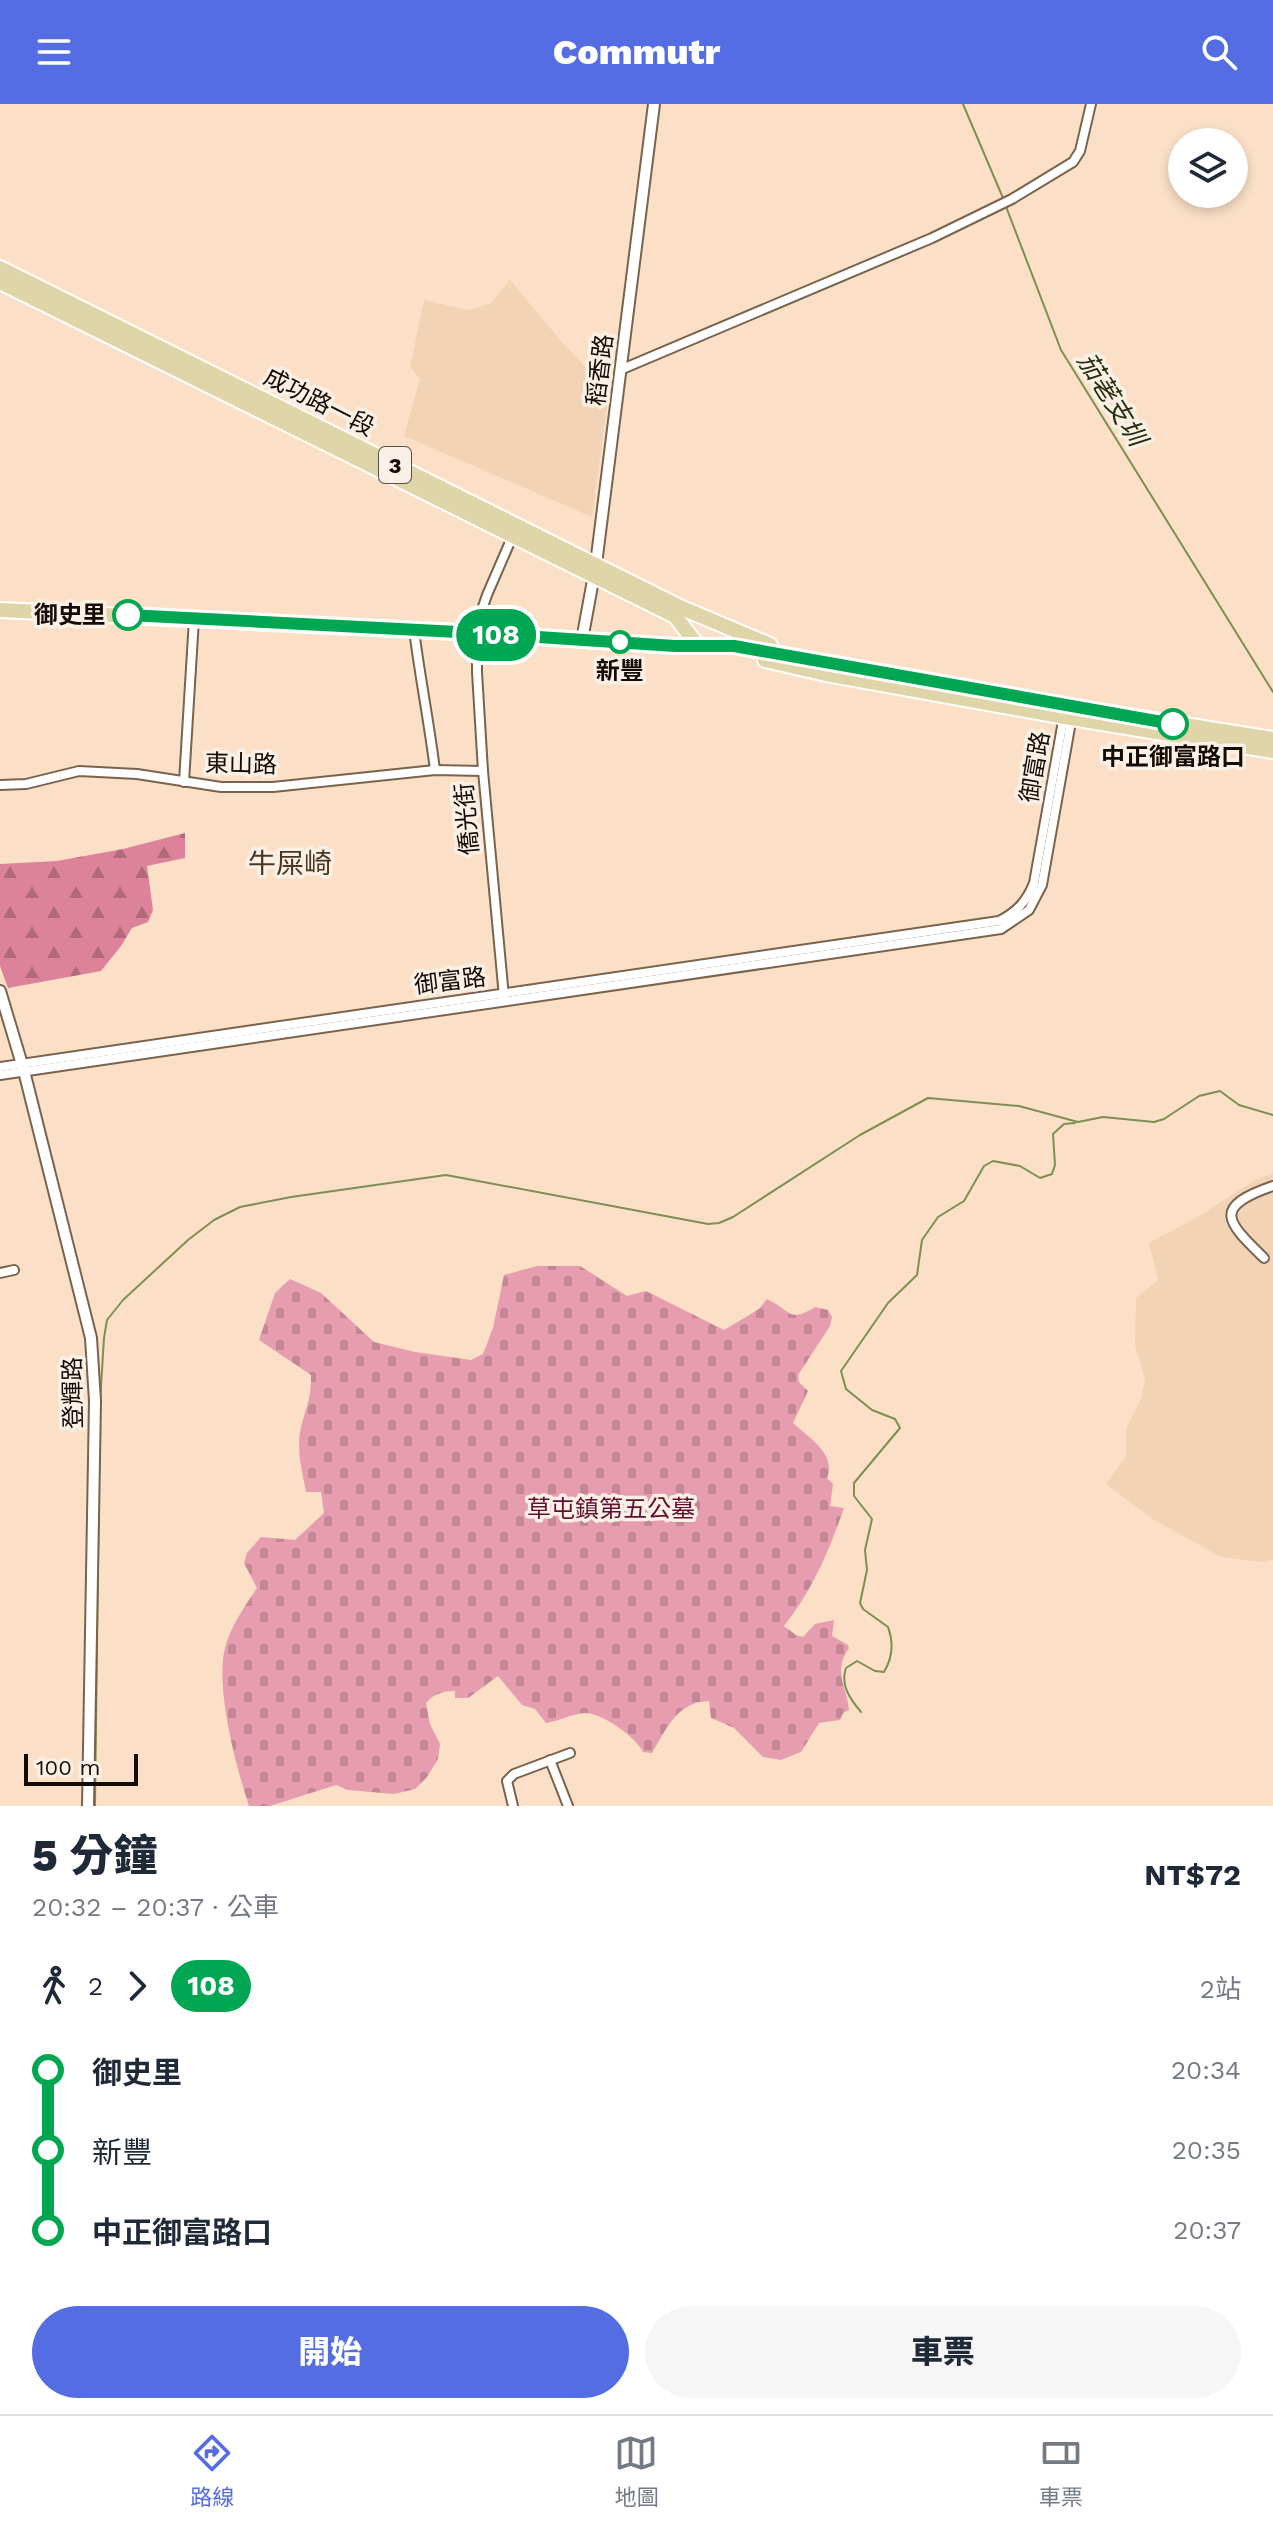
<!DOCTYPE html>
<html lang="zh-TW">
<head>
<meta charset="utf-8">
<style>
	:root { --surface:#fff; --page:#f6f6f7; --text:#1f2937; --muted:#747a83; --line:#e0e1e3; --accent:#556de3 }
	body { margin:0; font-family:"Work Sans","Noto Sans TC",sans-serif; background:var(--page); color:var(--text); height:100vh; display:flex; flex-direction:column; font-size:30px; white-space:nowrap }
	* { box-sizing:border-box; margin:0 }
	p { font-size:26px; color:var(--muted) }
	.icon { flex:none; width:44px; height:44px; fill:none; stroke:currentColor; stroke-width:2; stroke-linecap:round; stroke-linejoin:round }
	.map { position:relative; height:1702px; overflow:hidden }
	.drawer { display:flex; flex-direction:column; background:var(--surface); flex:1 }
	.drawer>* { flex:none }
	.badge { padding:0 16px; border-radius:26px; font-size:28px; line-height:52px }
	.controls { position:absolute; left:1168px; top:24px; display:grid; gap:16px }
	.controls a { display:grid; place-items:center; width:80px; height:80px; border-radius:50%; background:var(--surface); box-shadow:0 4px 12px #0003; font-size:40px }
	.scale { position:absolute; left:24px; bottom:20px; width:114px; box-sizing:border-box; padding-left:8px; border:4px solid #140b04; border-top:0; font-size:22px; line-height:28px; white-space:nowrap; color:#140b04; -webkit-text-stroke:6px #fbf0e6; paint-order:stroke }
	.map>.badge { position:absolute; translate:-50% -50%; box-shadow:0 0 0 4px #fff }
	.legs { display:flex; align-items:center; gap:12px; height:88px; padding:0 32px; font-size:26px }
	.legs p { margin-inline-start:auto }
	.overview { display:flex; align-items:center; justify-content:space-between; height:136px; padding:0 32px }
	h1 { font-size:44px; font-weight:800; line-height:60px }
	.action { display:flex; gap:16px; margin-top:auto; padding:16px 32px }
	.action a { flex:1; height:92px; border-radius:48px; background:var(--accent); color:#fff; font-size:32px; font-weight:800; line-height:92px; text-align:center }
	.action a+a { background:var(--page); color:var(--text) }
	ul { padding:0 32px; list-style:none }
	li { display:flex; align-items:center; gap:28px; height:80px; font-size:30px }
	li i { display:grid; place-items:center; width:12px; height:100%; margin:0 10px; background:currentColor }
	li i::after { content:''; width:20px; height:20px; margin:-10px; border:6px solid; border-radius:50%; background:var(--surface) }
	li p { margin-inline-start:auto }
	li:first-child i { background:linear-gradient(#0000 50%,currentColor 0) }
	li:last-child i { background:linear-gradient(currentColor 50%,#0000 0) }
	header { display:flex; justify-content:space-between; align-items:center; height:104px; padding:0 32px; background:var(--accent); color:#fff; font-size:36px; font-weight:800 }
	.tab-bar { display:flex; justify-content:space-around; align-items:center; height:112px; border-top:2px solid var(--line); background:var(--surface); font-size:22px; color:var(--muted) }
	.tab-bar a { display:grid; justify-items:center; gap:4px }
	.tab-bar .selected { color:var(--accent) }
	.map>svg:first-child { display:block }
</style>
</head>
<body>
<header><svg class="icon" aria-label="menu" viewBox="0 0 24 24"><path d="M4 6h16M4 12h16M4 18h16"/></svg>Commutr<svg class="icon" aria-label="search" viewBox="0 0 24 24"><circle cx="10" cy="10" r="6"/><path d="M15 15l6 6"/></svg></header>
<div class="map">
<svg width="1273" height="1702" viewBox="0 0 1273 1702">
	<defs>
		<pattern id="forest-firs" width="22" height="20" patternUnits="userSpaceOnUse" patternTransform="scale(2)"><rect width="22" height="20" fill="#dd829b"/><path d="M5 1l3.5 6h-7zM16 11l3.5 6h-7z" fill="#b2697c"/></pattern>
		<pattern id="cemetery-stones" width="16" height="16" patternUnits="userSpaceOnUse" patternTransform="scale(2)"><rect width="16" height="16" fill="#e59daf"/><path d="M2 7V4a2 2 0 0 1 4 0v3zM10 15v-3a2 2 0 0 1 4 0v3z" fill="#c48695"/></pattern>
	</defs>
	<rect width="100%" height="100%" fill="#fbe0c7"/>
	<g fill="#f3d3b5">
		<polygon points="510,176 561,237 609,288 592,413 404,332 420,275 410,263 424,196 468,206 490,200"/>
		<polygon points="1273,1069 1273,1456 1262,1458 1221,1453 1154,1416 1106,1380 1126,1352 1126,1324 1141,1295 1145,1276 1135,1241 1136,1194 1158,1176 1149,1139 1201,1111 1255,1076"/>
	</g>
	<polygon fill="url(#forest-firs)" points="185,729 185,754 147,762 153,806 148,818 132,824 121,842 101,867 8,884 0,862 0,760 57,757 123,745"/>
	<path fill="url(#cemetery-stones)" d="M537,1162H580L627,1192L646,1187L724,1226L759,1205L767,1195C791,1206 788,1220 815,1203L828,1206L832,1213L830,1222L798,1271L799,1278L808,1287L793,1319C808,1333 837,1350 827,1374L833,1380L830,1402L844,1404C829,1447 812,1487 784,1522L796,1531L803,1533L815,1520L834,1516L832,1532L848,1541L849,1544C832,1569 847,1582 849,1606L843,1609L840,1616L819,1619L801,1648L781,1656L763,1653L734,1624L711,1614L709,1597C677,1598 667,1624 652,1649L643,1648C635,1632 601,1608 584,1609C572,1610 559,1617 546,1619L535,1605L522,1601L498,1572L468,1594H455V1587C442,1587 434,1590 426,1599L430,1620L440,1640L438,1655L427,1673L415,1685L394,1690L382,1689L348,1686L336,1681L270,1702H249C236,1662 215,1584 225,1544C230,1523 245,1502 257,1484L244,1459L247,1449L261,1433L295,1436L324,1409L321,1388H306C302,1367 296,1344 301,1323C307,1301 311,1295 311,1271L259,1236L275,1189L290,1175L321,1189L374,1238L415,1248L471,1256L483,1250L493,1224L504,1171Z"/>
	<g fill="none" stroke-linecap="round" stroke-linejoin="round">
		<g stroke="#7d8f52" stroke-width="2">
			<polyline points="963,0 1003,94"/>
			<polyline points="1005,100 1061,246 1273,588"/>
			<path d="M861,1608C850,1595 840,1581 846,1564L857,1557L875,1567L884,1568C893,1553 894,1539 888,1523L863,1505L860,1499L867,1466L865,1446L872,1415L854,1392V1379L900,1324L895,1315L872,1306L846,1285L841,1267L888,1199L917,1171L922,1136L938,1113L964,1097L984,1062L993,1057L1020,1062L1040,1074L1052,1070L1055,1061L1053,1030L1064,1020L1075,1019"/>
			<polyline points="95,1702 100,1298 104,1234 107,1216 123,1196 188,1136 214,1116 240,1103 291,1093 446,1071 708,1120 719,1119 733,1113 860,1031 928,994 1019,1002 1078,1018 1103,1013 1154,1018 1164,1015 1199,992 1220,987 1239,1001 1273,1011"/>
		</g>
		<g stroke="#7a634d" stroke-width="12">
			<g id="minor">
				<polyline points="620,266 932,134 1012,95 1073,58 1080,47 1091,0"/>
				<path d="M414,526C420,573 429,618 435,666"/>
				<polyline points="184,678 194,515"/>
				<polyline points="0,681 26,680 79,667 137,670 221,683 273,683 435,666 483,667"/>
				<polyline points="504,893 483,667 477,568 477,529 478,517 487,491 513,431"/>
				<path d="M0,963L999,817C1017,808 1027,797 1034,779L1063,617L1067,610"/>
				<polyline points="0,971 1001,825 1029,806 1042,781 1072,612"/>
				<path d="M1264,1154C1226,1117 1212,1103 1273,1082"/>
				<polyline points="0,1169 14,1166"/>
				<polyline points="550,1656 568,1702"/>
				<polyline points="513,1702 507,1677 514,1670 570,1649"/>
			</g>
		</g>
		<g stroke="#7a634d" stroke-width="14">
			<g id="tertiary">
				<polyline points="582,536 596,460 654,0"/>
				<polyline points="0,887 24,967 91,1234 95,1297 88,1702"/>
			</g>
		</g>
		<g stroke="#fff" stroke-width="18">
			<g id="primary">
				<polyline points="0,164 682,504 770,541"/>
				<polyline points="0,178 675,512 698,542"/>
				<polyline points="0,506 477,529 675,542 734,542 1072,603 1273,635"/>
				<polyline points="765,556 826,570 1065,613 1273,647"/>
			</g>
		</g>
		<use href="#minor" stroke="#fff" stroke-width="8"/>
		<use href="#tertiary" stroke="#fff" stroke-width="10"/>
		<use href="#primary" stroke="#e0d4a9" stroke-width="14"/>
	</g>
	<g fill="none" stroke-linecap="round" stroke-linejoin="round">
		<g stroke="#fff" stroke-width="18">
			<polyline id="line-1" points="128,511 477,529 675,542 734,542 1173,620"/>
		</g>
		<use href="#line-1" stroke="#00a651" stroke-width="12"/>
	</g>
	<g fill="#fff" stroke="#00a651" stroke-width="4">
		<circle cx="128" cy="511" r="14"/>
		<circle cx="620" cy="538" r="10"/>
		<circle cx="1173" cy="620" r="14"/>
	</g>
	<g text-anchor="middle" stroke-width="7" stroke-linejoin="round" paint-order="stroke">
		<rect fill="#fbf0e6" stroke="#595048" stroke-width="2" x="379" y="343" width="32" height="36" rx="6"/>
		<g font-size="22" font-weight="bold" fill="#140b04">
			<text x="395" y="369">3</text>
		</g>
		<g font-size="24" fill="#140b04" stroke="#fbf0e6">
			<text transform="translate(600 266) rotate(-83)" y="8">稻香路</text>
			<text transform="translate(319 298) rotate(27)" y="8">成功路一段</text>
			<text transform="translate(241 660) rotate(1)" y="8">東山路</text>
			<text transform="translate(1035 663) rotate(-80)" y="8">御富路</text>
			<text transform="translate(467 715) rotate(-95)" y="8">僑光街</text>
			<text transform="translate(450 877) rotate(-7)" y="8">御富路</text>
			<text transform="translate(73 1289) rotate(-91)" y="8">登輝路</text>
		</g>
		<g font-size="24" font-weight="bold" fill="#140b04" stroke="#fbf0e6">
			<text x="106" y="519" text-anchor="end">御史里</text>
			<text x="620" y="575">新豐</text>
			<text x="1173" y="661">中正御富路口</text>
		</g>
		<g font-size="24" fill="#610f2f" stroke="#fbf0e6">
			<text x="611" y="1413">草屯鎮第五公墓</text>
		</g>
		<g font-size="26" font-style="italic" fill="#25300d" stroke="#fbf0e6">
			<text transform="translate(1112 295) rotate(58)" y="9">茄荖支圳</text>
		</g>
		<g font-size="28" fill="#4c3622" stroke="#fbf0e6">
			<text x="290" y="769">牛屎崎</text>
		</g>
	</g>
</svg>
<div class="controls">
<a><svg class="icon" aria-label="layers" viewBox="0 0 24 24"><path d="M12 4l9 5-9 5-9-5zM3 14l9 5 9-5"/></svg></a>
</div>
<div class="scale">100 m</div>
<b class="badge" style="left:496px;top:531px;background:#00a651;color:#fff">108</b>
</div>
<section class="drawer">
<div class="overview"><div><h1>5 分鐘</h1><p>20:32 – 20:37 · 公車</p></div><b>NT$72</b></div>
<div class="legs"><svg class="icon" aria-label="walk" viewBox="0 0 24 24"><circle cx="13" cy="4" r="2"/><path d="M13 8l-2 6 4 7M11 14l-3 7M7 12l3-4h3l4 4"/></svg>2<svg class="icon" aria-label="forward" viewBox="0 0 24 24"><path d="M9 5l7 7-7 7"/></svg><b class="badge" style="background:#00a651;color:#fff">108</b><p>2站</p></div>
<ul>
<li><i style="color:#00a651"></i><b>御史里</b><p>20:34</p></li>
<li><i style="color:#00a651"></i><span>新豐</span><p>20:35</p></li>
<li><i style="color:#00a651"></i><b>中正御富路口</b><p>20:37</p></li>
</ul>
<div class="action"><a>開始</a><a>車票</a></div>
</section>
<nav class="tab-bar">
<a class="selected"><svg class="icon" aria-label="directions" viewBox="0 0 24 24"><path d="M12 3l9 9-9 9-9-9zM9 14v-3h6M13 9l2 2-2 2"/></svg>路線</a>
<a><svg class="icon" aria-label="map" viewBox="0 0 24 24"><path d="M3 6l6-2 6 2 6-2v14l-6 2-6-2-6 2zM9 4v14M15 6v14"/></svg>地圖</a>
<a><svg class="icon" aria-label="tickets" viewBox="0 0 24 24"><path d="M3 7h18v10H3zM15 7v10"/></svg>車票</a>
</nav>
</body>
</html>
